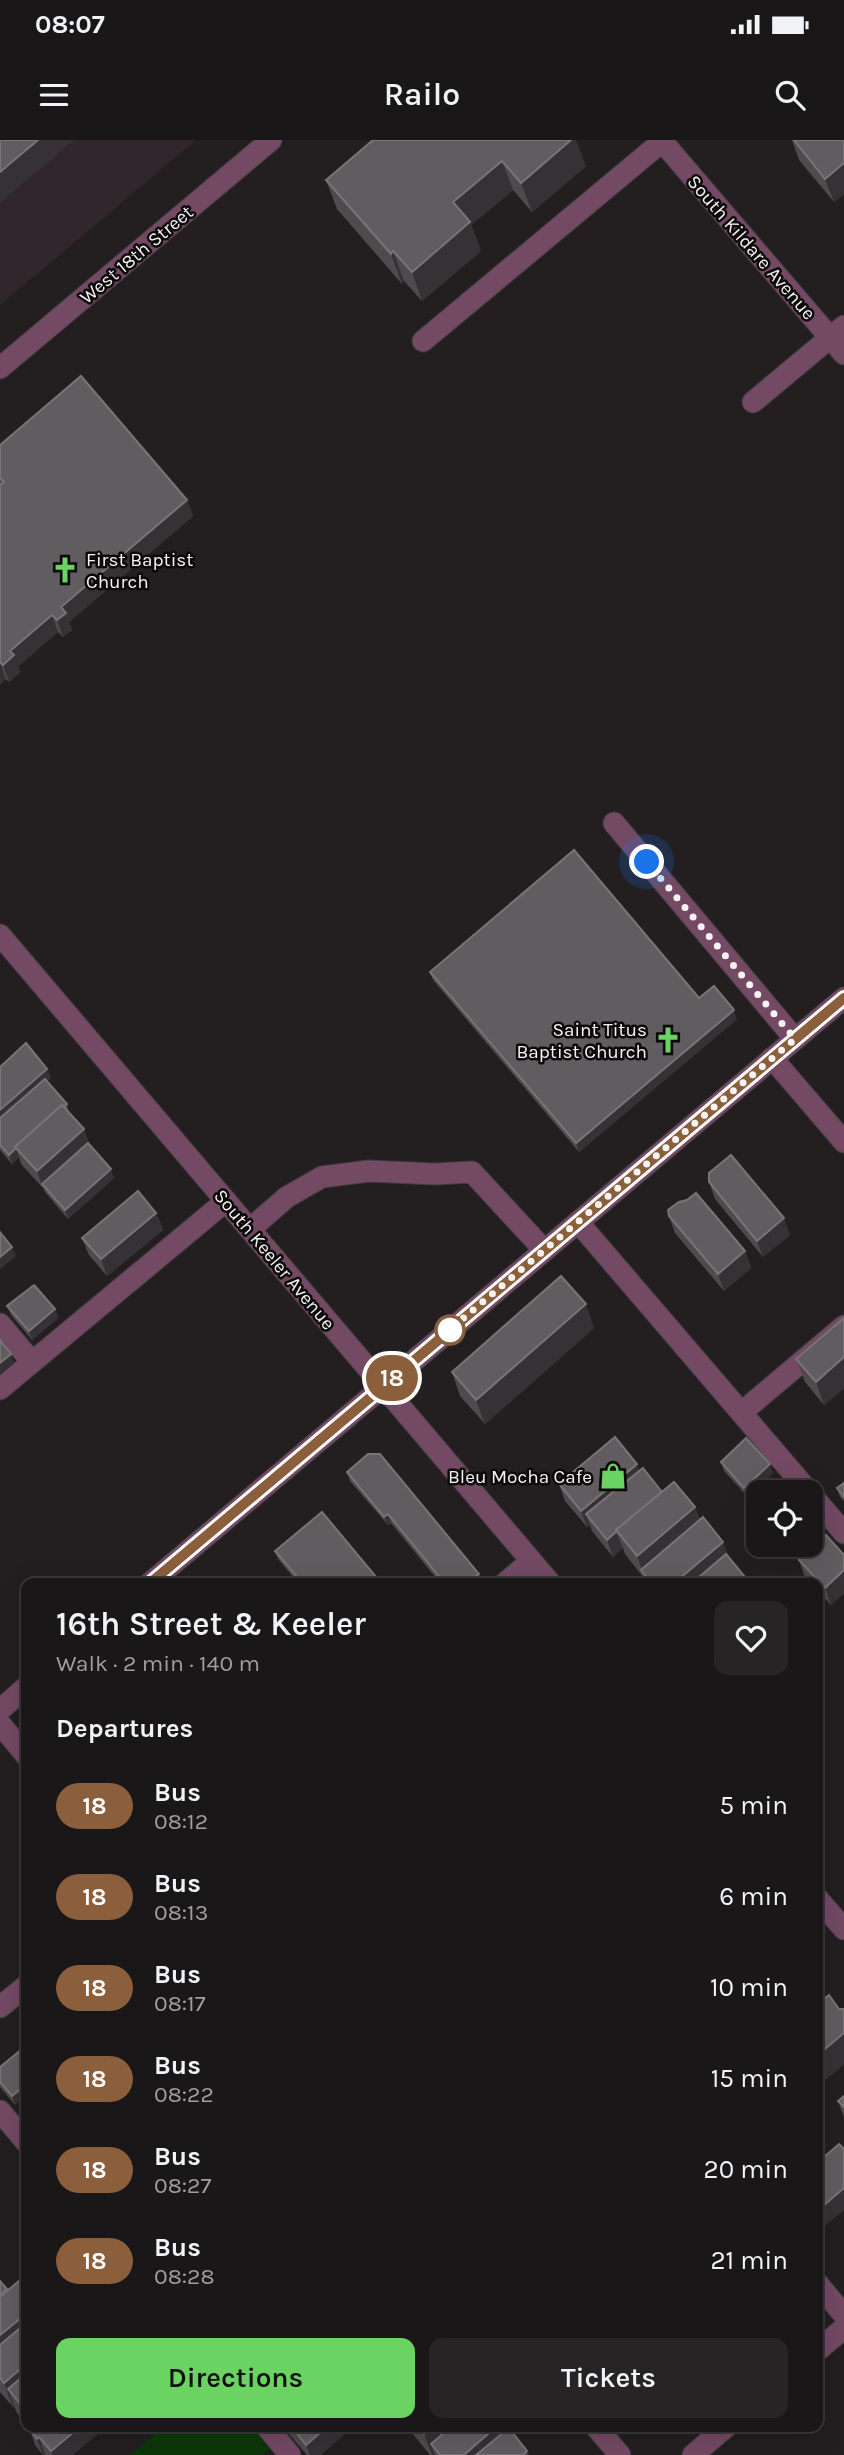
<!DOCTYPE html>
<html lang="en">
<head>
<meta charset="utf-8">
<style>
	:root { --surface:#1a1719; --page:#272426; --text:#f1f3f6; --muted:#9f9fa2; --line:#383638; --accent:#6bd362 }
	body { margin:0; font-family:Karla,sans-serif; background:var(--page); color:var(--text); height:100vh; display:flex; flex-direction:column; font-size:26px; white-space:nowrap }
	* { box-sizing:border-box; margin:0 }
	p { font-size:23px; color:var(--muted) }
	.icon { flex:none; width:38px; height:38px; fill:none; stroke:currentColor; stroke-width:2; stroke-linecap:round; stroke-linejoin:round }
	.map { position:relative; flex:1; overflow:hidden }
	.panel { position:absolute; left:21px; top:1438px; width:802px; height:854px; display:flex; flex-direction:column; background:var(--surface); border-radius:14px; box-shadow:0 7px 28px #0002,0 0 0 2px var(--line) }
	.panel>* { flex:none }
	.badge { padding:0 14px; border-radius:23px; font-size:24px; line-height:46px }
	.fabs { position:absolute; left:746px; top:1340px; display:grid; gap:14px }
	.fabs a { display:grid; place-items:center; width:77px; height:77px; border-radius:14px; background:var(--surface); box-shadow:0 7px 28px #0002,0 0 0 2px var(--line); font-size:35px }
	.you { position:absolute; width:35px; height:35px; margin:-18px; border:5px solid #fff; border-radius:50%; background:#1a73e8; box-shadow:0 0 0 10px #1a73e833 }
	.map>.badge { position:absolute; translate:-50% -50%; box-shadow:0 0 0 4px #fff }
	h2 { padding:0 35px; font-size:26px; line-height:63px }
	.round { display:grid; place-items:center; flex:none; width:74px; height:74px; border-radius:14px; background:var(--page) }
	.summary { display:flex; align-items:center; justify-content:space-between; height:119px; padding:0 35px }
	h1 { font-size:33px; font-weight:600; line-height:52px }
	.cta { display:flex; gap:14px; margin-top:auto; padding:14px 35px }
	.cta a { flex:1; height:80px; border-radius:14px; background:var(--accent); color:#111; font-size:28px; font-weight:600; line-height:80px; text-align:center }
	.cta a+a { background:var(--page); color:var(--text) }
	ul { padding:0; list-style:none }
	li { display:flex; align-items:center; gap:21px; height:91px; padding:0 35px }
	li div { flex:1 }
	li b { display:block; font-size:26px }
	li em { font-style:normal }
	li .badge { min-width:77px; font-weight:700; text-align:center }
	.status { display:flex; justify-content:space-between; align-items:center; height:49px; padding:0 35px; background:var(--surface); direction:ltr }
	.status svg { height:19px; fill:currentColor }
	header { display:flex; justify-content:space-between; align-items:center; height:91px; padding:0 35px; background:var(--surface); font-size:32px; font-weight:600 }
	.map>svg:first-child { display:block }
</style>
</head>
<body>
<div class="status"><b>08:07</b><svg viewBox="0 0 49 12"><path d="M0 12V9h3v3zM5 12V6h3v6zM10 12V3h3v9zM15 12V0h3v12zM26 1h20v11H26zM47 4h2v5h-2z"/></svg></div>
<header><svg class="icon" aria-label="menu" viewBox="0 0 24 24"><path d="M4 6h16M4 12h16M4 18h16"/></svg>Railo<svg class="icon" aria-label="search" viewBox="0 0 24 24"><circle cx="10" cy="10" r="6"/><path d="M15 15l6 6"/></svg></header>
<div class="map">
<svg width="844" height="2315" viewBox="0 0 844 2315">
	<rect width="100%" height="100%" fill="#231f21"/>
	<polygon fill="#30262c" points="0,0 196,0 0,165"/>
	<polygon fill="#0c3809" points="163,2287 253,2287 271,2308 262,2315 130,2315"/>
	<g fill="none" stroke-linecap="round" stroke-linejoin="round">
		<g stroke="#413d3f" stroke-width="23">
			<g id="minor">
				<polyline points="661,0 844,214"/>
				<polyline points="423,201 664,0"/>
				<polyline points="0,228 271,0"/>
				<polyline points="753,262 844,186"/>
				<polyline points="614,683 795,899"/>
				<polyline points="0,795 551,1444"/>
				<polyline points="772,918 844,1002"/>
				<polyline points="578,1082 810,1353"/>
				<polyline points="250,1089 287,1057 322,1037 369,1031 435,1034 472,1032 544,1110"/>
				<polyline points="0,1184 32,1222"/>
				<polyline points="0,1249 226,1061"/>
				<polyline points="742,1272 844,1186"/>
				<polyline points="810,1353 844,1393"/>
				<polyline points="149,1444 844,858"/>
				<polyline points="504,1444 531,1421"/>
				<polyline points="0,1570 26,1547"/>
				<polyline points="0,1584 26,1615"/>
				<polyline points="817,1758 844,1789"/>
				<polyline points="0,1867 26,1846"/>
				<polyline points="0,1971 26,2002"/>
				<polyline points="817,2143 844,2175"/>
				<polyline points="817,2211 844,2188"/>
				<polyline points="267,2287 290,2315"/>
				<polyline points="596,2287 620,2315"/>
				<polyline points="693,2315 726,2287"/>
			</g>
		</g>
		<use href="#minor" stroke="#734963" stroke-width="21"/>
	</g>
	<g fill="#4f4a4d">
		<polygon points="373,0 586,26 532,72 513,50 471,85 481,111 422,161 404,141 402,144 337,69 326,40"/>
		<polygon points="792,0 844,0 844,54 834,62 799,20"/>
		<polygon points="0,305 187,360 193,376 69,482 72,490 63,497 58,492 18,526 20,532 9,542 6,539 0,544"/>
		<polygon points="430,832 699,858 737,879 579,1012 433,840"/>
		<polygon points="0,927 47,929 51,937 47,941 67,964 69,973 84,989 89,1004 114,1038 68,1079 45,1052 43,1047 43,1048 21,1024 19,1017 12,1024 0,1010"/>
		<polygon points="709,1042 790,1095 763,1117 715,1059"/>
		<polygon points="156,1073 163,1090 107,1136 89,1115 82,1098"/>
		<polygon points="669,1076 745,1111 751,1128 724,1151 675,1093"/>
		<polygon points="7,1166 55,1169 58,1178 32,1200 11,1175"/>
		<polygon points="844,1178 844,1248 824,1265 805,1242 796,1219"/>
		<polygon points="594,1188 485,1284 460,1256 452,1232"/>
		<polygon points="721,1322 773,1333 747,1356 724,1331"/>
		<polygon points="640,1331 662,1352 695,1367 700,1380 723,1402 728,1417 750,1444 646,1444 643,1437 625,1414 623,1408 613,1417 592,1391 590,1385 587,1387 565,1361 559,1344"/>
		<polygon points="347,1332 479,1434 482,1443 481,1444 441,1444 391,1383 388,1385 350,1341"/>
		<polygon points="844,1343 844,1361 840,1357 837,1348"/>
		<polygon points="275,1411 382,1444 299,1444 278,1419"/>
		<polygon points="844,1415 844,1453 831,1465 817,1450 817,1444 811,1444 805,1437 799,1420"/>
		<polygon points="817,1865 844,1869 844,1924 826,1939 823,1934 817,1939"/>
		<polygon points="21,1910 15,1965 0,1947 0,1927"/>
		<polygon points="844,1956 844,1977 838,1961"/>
		<polygon points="26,2135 26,2284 17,2273 14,2266 13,2267 0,2252 0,2141 8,2151"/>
		<polygon points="29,2287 106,2287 72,2315 43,2315 35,2305"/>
		<polygon points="287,2287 345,2287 347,2292 320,2315 307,2315 289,2294"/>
		<polygon points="411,2287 509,2287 529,2315 430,2315 413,2294"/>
	</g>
	<g fill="#363134">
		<polygon points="38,0 74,0 0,63 0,32"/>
		<polygon points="571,0 576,0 586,26 532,72 521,43"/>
		<polygon points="502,21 513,50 471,85 481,111 422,161 412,132 453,62"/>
		<polygon points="844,23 844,54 834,62 825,39"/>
		<polygon points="393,111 404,141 402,144 391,114"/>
		<polygon points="187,360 193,376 69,482 72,490 63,497 57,480 61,467"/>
		<polygon points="52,475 58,492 18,526 20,532 9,542 3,525 10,511"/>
		<polygon points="0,522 6,539 0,544"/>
		<polygon points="734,870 737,879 579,1012 576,1003"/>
		<polygon points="47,929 51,937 0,981 0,970"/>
		<polygon points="84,989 90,1006 42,1044 43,1048 37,1031"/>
		<polygon points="16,1008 19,1017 12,1024 9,1015"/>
		<polygon points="111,1029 114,1038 68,1079 65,1070"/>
		<polygon points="156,1073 163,1090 107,1136 101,1119"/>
		<polygon points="784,1078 790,1095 763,1117 757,1101"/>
		<polygon points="12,1107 16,1116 0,1129 0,1117"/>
		<polygon points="745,1111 751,1128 724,1151 718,1134"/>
		<polygon points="586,1164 594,1188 485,1284 476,1260"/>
		<polygon points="55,1169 58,1178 32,1200 29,1191"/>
		<polygon points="11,1214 14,1223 0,1235 0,1223"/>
		<polygon points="844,1217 844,1248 824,1265 816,1242"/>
		<polygon points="637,1324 643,1341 586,1374 590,1385 587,1387 581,1371"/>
		<polygon points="770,1324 773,1333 747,1356 744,1348"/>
		<polygon points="695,1367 704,1391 643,1432 637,1416"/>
		<polygon points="388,1374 391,1383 388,1385 384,1377"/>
		<polygon points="616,1392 623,1408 613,1417 607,1400"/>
		<polygon points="723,1402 729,1419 699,1444 673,1444"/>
		<polygon points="844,1430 844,1453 831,1465 825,1448"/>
		<polygon points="479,1434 482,1443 481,1444 466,1444"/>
		<polygon points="844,1893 844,1924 826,1939 818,1915"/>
		<polygon points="817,1919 823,1934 817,1939"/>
		<polygon points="26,1944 26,1955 15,1965 12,1956"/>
		<polygon points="844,2048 844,2070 817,2092 817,2071"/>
		<polygon points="26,2174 26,2205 0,2226 0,2195"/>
		<polygon points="26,2224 26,2255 8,2249 14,2266 13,2267 4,2243"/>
		<polygon points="80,2287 106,2287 72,2315 52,2315 51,2311"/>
		<polygon points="327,2287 345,2287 347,2292 320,2315 310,2315 306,2305"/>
		<polygon points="433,2287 468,2287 431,2304 435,2315 432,2315 424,2294"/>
		<polygon points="496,2287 509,2287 512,2296 489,2315 464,2315"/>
		<polygon points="39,2297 45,2314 44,2315 43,2315 37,2299"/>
	</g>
	<g fill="#615c5f" stroke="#787476" stroke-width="2">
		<polygon points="0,0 38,0 0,32"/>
		<polygon points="373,0 571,0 521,43 502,21 453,62 470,82 412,132 393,111 391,114 326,40"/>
		<polygon points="794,0 844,0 844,23 825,39"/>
		<polygon points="81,236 187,360 61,467 66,473 57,480 52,475 10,511 14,515 3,525 0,522 0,345 4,342 0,338 0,305"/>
		<polygon points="574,710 699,858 714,846 734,870 576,1003 430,832"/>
		<polygon points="26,903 47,929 0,970 0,927"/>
		<polygon points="45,939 67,964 64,967 62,965 15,1007 16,1008 9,1015 0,1005 0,978"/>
		<polygon points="62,965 84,989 37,1031 15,1007"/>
		<polygon points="88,1003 111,1029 65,1070 42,1044"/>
		<polygon points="731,1015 784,1078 757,1101 709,1042 709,1033"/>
		<polygon points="138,1051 156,1073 101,1119 82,1098"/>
		<polygon points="696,1053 745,1111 718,1134 669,1076 668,1070 679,1062 687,1060"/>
		<polygon points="0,1092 12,1107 0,1117"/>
		<polygon points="561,1136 586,1164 476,1260 452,1232"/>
		<polygon points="34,1145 55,1169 29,1191 7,1166"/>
		<polygon points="844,1178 844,1217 816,1242 796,1219"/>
		<polygon points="0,1200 11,1214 0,1223"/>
		<polygon points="615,1297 637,1324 581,1371 559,1344"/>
		<polygon points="746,1298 770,1324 744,1348 721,1322"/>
		<polygon points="368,1314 380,1314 479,1434 466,1444 445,1444 388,1374 384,1377 347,1332"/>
		<polygon points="643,1328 662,1352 616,1390 617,1391 607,1400 586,1374"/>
		<polygon points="674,1342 695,1367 637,1416 616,1390"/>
		<polygon points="844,1343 844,1357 837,1348"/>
		<polygon points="322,1372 382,1444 303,1444 275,1411"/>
		<polygon points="703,1377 723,1402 673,1444 652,1444 641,1430"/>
		<polygon points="826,1395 844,1415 844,1430 825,1448 799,1420"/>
		<polygon points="726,1414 750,1443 691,1444"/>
		<polygon points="829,1855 839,1869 844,1869 844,1893 818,1915 817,1865"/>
		<polygon points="21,1910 26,1916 26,1944 12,1956 0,1942 0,1927"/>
		<polygon points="844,1956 844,1967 838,1961"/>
		<polygon points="839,2004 844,2009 844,2048 817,2071 817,2023"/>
		<polygon points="26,2135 26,2174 0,2195 0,2157"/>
		<polygon points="0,2141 7,2149 0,2155"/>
		<polygon points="26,2183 26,2224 4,2243 0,2238 0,2205"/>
		<polygon points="26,2234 26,2271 8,2249"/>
		<polygon points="30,2287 80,2287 51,2311 39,2297 37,2299 29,2288"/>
		<polygon points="292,2287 327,2287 306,2305"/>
		<polygon points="418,2287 433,2287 424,2294"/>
		<polygon points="451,2287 496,2287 464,2315 440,2315 431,2304"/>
		<polygon points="509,2288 527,2311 523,2315 476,2315"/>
	</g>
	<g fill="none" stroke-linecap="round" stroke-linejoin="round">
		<g stroke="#fff" stroke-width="16">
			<polyline id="line" points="149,1444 844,858"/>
		</g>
		<use href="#line" stroke="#8b5e3c" stroke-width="10"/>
		<polyline stroke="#f6f3f4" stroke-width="7" stroke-dasharray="0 12.6" points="450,1190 447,1192 795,899 647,722"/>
	</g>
	<defs>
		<g id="church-bare" transform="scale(2.1)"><path d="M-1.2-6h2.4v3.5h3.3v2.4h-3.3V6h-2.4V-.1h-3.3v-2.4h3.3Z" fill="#6bd362" stroke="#0b090a" stroke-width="2.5" paint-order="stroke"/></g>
		<g id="shop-bare" transform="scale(2.1)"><path d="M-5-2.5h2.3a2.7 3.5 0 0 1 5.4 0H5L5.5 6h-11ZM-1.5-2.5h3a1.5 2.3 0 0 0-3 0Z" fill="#6bd362" stroke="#0b090a" stroke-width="2.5" paint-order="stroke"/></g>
	</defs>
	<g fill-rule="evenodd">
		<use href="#church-bare" x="65" y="430"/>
		<use href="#church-bare" x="668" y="900"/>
		<use href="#shop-bare" x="613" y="1336"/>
	</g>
	<circle fill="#fff" stroke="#8b5e3c" stroke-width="3.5" cx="450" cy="1190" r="14"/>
	<g text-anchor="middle" stroke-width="5" stroke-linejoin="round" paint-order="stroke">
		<g font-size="19" fill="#f6f3f4" stroke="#0b090a">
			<text transform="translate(752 107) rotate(49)" y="7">South Kildare Avenue</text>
			<text transform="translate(136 114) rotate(-40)" y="7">West 18th Street</text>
			<text transform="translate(275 1119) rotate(50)" y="7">South Keeler Avenue</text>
		</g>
		<g font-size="19" fill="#f6f3f4" stroke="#0b090a" text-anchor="end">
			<text x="86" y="426" text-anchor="start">First Baptist<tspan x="86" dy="22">Church</tspan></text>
			<text x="647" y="896">Saint Titus<tspan x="647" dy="22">Baptist Church</tspan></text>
			<text x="592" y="1343">Bleu Mocha Cafe</text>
		</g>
	</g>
</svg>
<div class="fabs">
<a><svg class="icon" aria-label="locate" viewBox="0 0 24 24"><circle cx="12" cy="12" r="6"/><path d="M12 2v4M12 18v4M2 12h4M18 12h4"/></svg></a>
</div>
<div class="you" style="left:647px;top:722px"></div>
<b class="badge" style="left:392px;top:1238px;background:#8b5e3c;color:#fff">18</b>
<section class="panel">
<div class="summary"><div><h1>16th Street &amp; Keeler</h1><p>Walk · 2 min · 140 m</p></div><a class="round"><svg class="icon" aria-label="heart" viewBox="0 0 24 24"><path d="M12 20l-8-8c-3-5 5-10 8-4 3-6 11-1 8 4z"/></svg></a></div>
<h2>Departures</h2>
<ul>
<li><span class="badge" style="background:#8b5e3c;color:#fff">18</span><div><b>Bus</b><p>08:12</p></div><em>5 min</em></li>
<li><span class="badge" style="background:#8b5e3c;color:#fff">18</span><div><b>Bus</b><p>08:13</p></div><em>6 min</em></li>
<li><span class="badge" style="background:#8b5e3c;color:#fff">18</span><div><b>Bus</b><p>08:17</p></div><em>10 min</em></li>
<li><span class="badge" style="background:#8b5e3c;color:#fff">18</span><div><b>Bus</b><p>08:22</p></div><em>15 min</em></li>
<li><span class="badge" style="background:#8b5e3c;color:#fff">18</span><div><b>Bus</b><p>08:27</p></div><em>20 min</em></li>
<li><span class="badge" style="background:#8b5e3c;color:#fff">18</span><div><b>Bus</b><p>08:28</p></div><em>21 min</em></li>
</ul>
<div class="cta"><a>Directions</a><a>Tickets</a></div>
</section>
</div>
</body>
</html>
